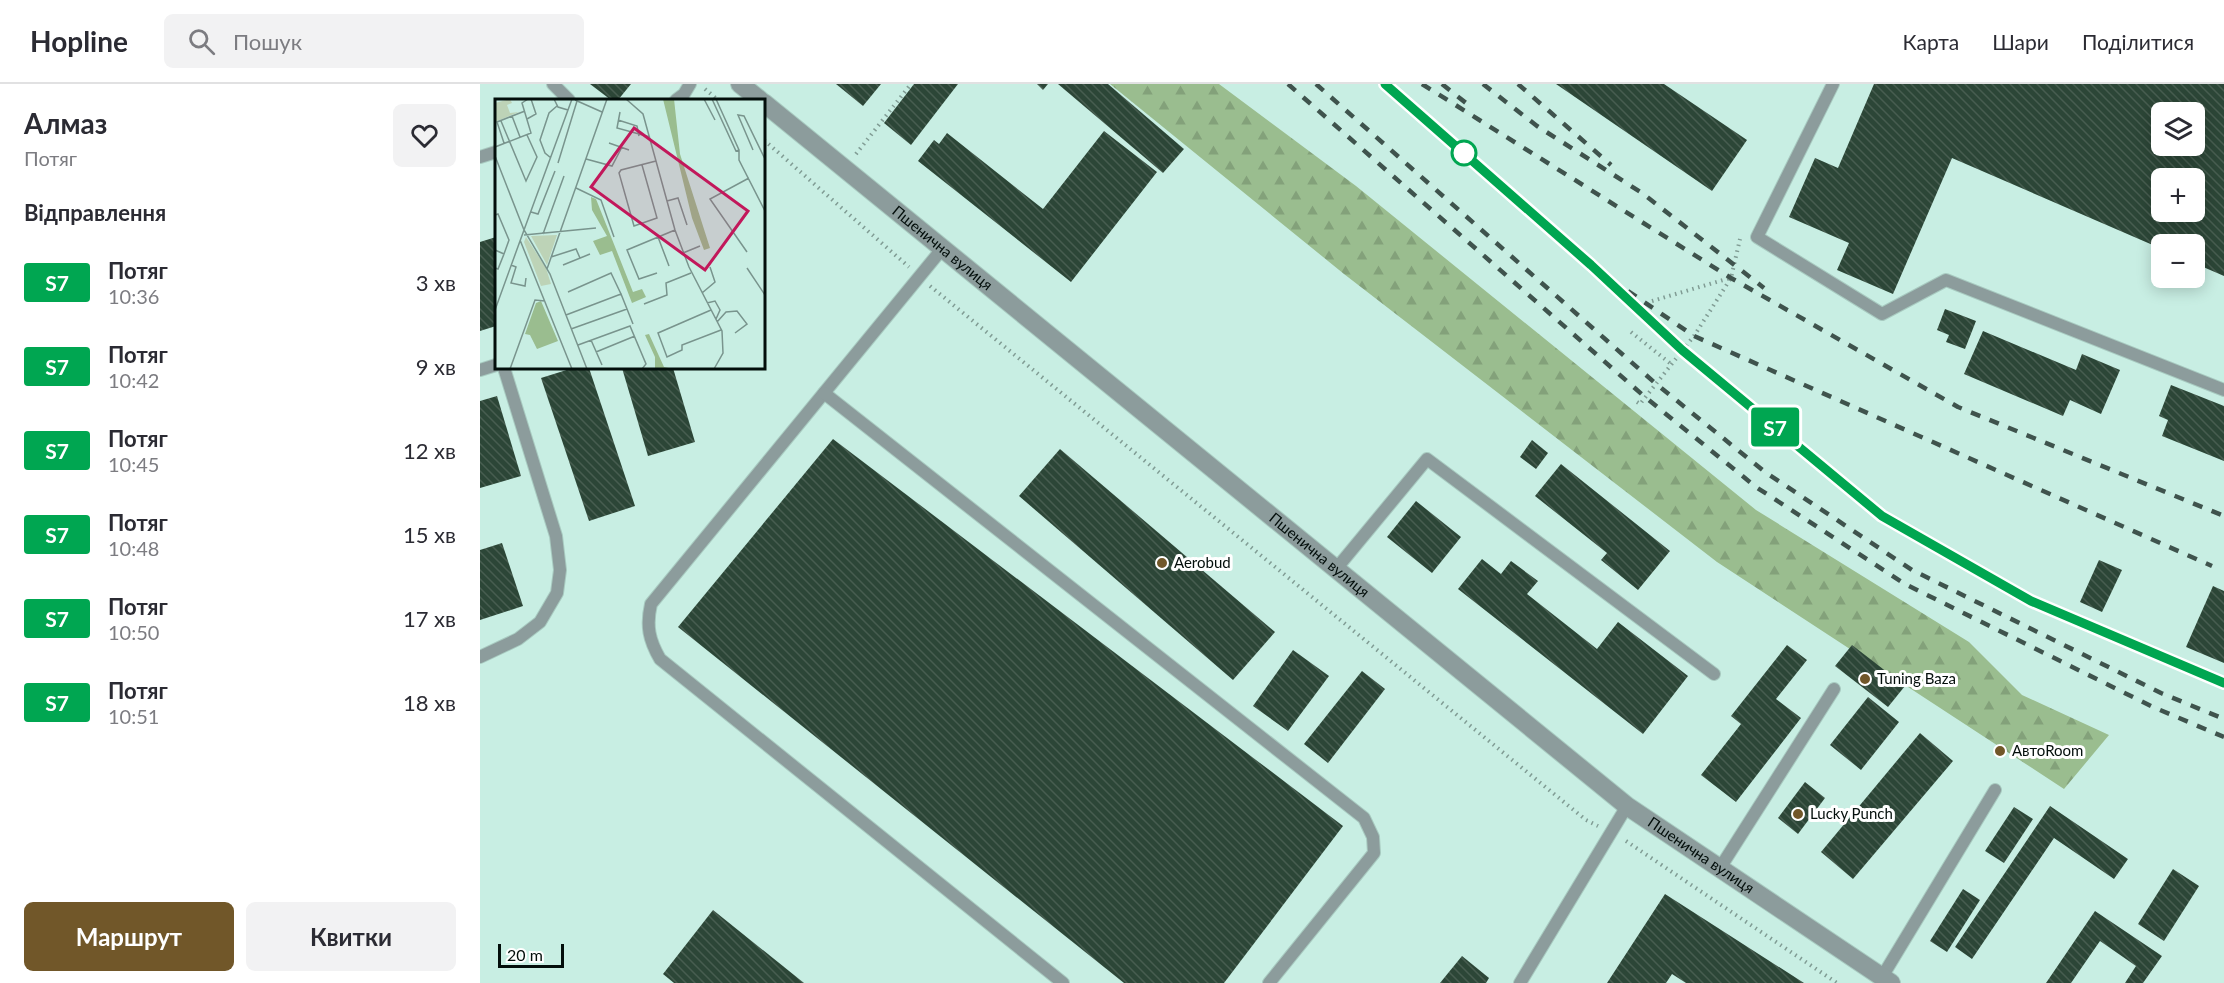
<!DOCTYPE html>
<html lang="uk">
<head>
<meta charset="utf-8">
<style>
	:root { --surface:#fff; --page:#f2f2f3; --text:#2b2b33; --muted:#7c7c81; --line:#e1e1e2; --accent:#715729 }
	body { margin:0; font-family:Lato,sans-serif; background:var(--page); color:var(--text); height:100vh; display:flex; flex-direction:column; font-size:22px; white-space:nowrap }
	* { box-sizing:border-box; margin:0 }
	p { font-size:20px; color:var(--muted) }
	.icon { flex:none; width:33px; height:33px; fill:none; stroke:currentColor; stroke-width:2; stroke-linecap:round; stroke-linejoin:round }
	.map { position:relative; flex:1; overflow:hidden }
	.sheet { display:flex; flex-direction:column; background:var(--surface); width:480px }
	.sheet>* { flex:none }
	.badge { padding:0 12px; border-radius:4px; font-size:21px; line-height:39px }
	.fabs { position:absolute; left:1671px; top:18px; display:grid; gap:12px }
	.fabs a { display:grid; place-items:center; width:54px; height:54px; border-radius:9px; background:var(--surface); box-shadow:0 3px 15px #0003; font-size:30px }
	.scale { position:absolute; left:18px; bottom:15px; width:66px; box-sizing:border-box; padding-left:6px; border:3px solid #030e0b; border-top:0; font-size:16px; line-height:21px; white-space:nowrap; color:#030e0b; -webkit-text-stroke:4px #fff; paint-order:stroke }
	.map>.badge { position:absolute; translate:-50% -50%; box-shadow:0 0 0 3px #fff }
	h2 { padding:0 24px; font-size:22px; line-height:54px }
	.round { display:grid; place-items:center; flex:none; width:63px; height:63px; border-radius:9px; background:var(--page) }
	.head { display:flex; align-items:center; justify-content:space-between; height:102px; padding:0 24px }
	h1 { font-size:28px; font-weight:700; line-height:45px }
	.primary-button { display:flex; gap:12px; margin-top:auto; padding:12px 24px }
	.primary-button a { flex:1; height:69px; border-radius:9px; background:var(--accent); color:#fff; font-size:24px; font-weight:700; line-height:69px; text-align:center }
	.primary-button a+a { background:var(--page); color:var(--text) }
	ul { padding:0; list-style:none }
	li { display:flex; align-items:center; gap:18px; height:84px; padding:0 24px }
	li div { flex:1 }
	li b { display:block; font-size:22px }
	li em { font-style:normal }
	li .badge { min-width:66px; font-weight:700; text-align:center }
	header { display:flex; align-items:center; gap:36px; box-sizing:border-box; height:84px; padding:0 30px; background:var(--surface); border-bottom:2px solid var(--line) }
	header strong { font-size:28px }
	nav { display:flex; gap:33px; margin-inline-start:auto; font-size:21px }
	.search { width:420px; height:54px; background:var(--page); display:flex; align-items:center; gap:15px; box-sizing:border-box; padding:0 21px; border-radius:9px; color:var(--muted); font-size:22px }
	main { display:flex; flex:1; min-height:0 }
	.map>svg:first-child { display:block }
</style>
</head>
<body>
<header>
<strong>Hopline</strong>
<div class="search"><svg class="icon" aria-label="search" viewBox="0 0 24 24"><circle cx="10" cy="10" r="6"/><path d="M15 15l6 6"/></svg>Пошук</div>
<nav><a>Карта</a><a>Шари</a><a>Поділитися</a></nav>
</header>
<main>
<section class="sheet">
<div class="head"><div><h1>Алмаз</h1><p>Потяг</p></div><a class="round"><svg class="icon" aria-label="heart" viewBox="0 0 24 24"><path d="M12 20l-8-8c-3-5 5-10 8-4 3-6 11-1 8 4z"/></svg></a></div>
<h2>Відправлення</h2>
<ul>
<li><span class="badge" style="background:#00a651;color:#fff">S7</span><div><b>Потяг</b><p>10:36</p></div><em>3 хв</em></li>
<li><span class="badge" style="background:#00a651;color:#fff">S7</span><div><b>Потяг</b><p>10:42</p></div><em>9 хв</em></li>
<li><span class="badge" style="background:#00a651;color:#fff">S7</span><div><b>Потяг</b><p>10:45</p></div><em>12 хв</em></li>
<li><span class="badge" style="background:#00a651;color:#fff">S7</span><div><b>Потяг</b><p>10:48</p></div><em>15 хв</em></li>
<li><span class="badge" style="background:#00a651;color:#fff">S7</span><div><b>Потяг</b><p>10:50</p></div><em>17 хв</em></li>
<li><span class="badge" style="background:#00a651;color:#fff">S7</span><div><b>Потяг</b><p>10:51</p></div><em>18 хв</em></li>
</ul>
<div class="primary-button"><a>Маршрут</a><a>Квитки</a></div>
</section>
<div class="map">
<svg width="1744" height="899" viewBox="0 0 1744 899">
	<defs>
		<pattern id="forest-firs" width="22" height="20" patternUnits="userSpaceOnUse" patternTransform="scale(1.5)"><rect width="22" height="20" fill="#9abd8f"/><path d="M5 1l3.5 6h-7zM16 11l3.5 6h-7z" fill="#83a17a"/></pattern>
		<pattern id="building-back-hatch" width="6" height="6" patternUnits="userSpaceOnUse" patternTransform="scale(1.5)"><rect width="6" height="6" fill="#2c4637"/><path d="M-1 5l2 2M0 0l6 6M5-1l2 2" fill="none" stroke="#475d50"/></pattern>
	</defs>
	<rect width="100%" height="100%" fill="#c8eee3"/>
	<polygon fill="url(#forest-firs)" points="630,0 739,0 876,102 1276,426 1489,558 1542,611 1629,651 1584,705 1237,478 864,190"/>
	<g fill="url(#building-back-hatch)" fill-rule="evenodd">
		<polygon points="110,0 151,0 138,16 131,16"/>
		<polygon points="356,0 401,0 383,22"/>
		<polygon points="434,0 478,0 431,61 404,39"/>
		<polygon points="557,0 568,0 563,6"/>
		<polygon points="578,0 628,0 704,65 683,89"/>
		<polygon points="1076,0 1184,0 1267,56 1232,107"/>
		<path d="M1394,0H1744V192L1714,179V160H1682V165L1472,74L1413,210L1357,186L1369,159L1309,133L1335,74L1358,84ZM1682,28H1714V62H1682ZM1682,94H1714V128H1682Z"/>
		<polygon points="624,47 677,88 591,198 438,77 454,56 459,60 467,49 563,125"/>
		<polygon points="16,153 16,242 0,247 0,158"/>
		<polygon points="1465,225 1496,237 1485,265 1466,258 1469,251 1457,246"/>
		<polygon points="1503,247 1596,286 1602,270 1640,286 1621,330 1590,316 1583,332 1484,290"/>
		<polygon points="93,284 109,284 155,422 109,437 61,294"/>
		<polygon points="142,284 193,284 215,358 168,372"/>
		<polygon points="1691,301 1744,322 1744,377 1682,352 1688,336 1679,332"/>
		<polygon points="17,312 41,392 0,404 0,317"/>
		<polygon points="353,355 863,742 744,899 644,899 198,543"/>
		<polygon points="1052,356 1068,369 1056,385 1040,373"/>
		<polygon points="580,365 795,548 753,596 539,412"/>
		<polygon points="1081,380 1190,467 1158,506 1121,476 1127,469 1055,412"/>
		<polygon points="936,417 981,453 952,489 907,453"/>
		<polygon points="22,459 43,522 0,536 0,466"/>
		<polygon points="1002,475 1021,490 1031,477 1058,497 1047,510 1117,565 1138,538 1208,592 1163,650 978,505"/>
		<polygon points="1619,476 1642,486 1622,528 1600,518"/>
		<polygon points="1733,502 1744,507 1744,579 1706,563"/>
		<polygon points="1307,561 1327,576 1296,615 1321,634 1256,718 1221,691 1261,640 1251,632"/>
		<polygon points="1372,561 1425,602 1408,623 1355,582"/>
		<polygon points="813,566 849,592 808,647 773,622"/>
		<polygon points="882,587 905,605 848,679 824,660"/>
		<polygon points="1388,613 1419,638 1381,686 1350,661"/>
		<polygon points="1440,649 1473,677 1373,795 1341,768"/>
		<polygon points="1325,698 1345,714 1318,750 1298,734"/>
		<polygon points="1570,722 1648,775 1634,795 1574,754 1492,875 1475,863"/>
		<polygon points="1534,723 1553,735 1524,779 1505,767"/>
		<polygon points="1693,785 1719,802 1684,857 1658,840"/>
		<polygon points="1483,805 1500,816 1467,868 1450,857"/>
		<polygon points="1185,810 1324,899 1206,899 1192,890 1186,899 1127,899"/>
		<polygon points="233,826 324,899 194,899 183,890"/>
		<polygon points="1615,827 1682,872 1663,899 1645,899 1656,882 1620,857 1591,899 1566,899"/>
		<polygon points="982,872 1009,894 1006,899 960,899"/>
	</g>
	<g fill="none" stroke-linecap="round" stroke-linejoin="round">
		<g stroke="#a8cac0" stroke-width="14">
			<g id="lane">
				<polyline points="73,0 89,16"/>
				<polyline points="1353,0 1277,153 1402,230 1466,196 1744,306"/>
				<polyline points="196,16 204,10 210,0"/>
				<polyline points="0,73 16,68"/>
				<path d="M462,165L171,520C166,542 169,556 180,575L583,899"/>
				<polyline points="0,286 16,281"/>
				<polyline points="344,309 884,734 893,753 894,769 789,899"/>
				<polyline points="856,485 947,375 1234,590"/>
				<polyline points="0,573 38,555 60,538 77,509 80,486 76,452 24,284"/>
				<polyline points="1240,784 1354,605"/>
				<polyline points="1402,893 1515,706"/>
				<polyline points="1040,899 1147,722"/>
			</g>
		</g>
		<g stroke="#a8cac0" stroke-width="20">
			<g id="street">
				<polyline points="260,0 280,16"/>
				<path id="s1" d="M284,19L1147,722L1411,899"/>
			</g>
		</g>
		<g stroke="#809c94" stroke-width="4" stroke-dasharray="1.5 4.5" stroke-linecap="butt">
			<polyline points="225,5 238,16"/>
			<polyline points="284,56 429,183"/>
			<polyline points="376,70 431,0"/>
			<polyline points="450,202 1106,736 1118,742"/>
			<polyline points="1172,217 1250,194"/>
			<polyline points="1151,248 1191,280"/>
			<polyline points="1157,318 1160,320 1214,252 1251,194 1260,155"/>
			<polyline points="1146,757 1357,899"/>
		</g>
		<use href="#lane" stroke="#8c9c9c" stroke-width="12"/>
		<use href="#street" stroke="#8c9c9c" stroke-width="18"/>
		<g stroke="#3f534d" stroke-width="4.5" stroke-dasharray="10 10" stroke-linecap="butt">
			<polyline points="808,0 1165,313 1276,403 1425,500 1673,623 1744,653"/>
			<polyline points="836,0 1175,299 1285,388 1432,486 1681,609 1744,635"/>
			<polyline points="905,0 1111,181 1202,266 1403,432 1551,517 1744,599"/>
			<polyline points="942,0 1251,194 1478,323 1744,432"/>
			<polyline points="962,0 986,19"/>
			<polyline points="1003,0 1057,42 1162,109 1284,204"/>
			<polyline points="1038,0 1131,81"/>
			<polyline points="1148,207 1214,252 1732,482"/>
		</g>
	</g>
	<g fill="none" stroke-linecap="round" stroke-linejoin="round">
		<g stroke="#fff" stroke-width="14">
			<polyline id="line" points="905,0 1111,181 1202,266 1402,432 1551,517 1744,599"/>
		</g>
		<use href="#line" stroke="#00a651" stroke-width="9"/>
	</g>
	<circle fill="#fff" stroke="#00a651" stroke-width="3" cx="984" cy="69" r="12"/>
	<g fill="#715729" stroke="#fff" stroke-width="2">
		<circle cx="682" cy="479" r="6"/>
		<circle cx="1385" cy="595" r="6"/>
		<circle cx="1520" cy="667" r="6"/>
		<circle cx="1318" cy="730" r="6"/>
	</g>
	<g text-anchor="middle" stroke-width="6" stroke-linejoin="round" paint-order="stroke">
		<g font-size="15" fill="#030e0b" stroke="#fff">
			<text dy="5" stroke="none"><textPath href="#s1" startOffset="230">Пшенична вулиця</textPath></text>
			<text dy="5" stroke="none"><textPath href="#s1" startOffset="716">Пшенична вулиця</textPath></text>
			<text dy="5" stroke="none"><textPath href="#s1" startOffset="1202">Пшенична вулиця</textPath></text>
		</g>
		<g font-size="15" fill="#030e0b" stroke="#fff" text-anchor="start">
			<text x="694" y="484">Aerobud</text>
			<text x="1397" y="600">Tuning Baza</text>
			<text x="1532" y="672">АвтоRoom</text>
			<text x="1330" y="735">Lucky Punch</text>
		</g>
	</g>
	<g transform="translate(15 15)">
		<rect width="270" height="270" fill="#c8eee3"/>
		<path d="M62,136L52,166L36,137ZM31,138L51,169L56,185L46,187L29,143Z" fill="#bdd3b7"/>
		<path d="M168,0H179L185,55L215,149L209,151L197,119ZM96,98L101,100L138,193L147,190L151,198L137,204L117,152L105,156L98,142L112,137L97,111ZM46,202L63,242L42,250L35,236L30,235L41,204ZM154,235L169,268L178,270H160V258L150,236Z" fill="#9abd8f"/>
		<path d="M15,0L17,4L12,6L15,14L24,13L0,23V4Z" fill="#bdd3b7"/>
		<path fill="none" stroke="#79948d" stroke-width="1.5" d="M59,0L63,8L73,11M131,0L148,15L180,131L194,168L227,232L228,254L219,270M209,0L220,21M217,0L241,52L244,51M221,0L244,51V61L270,112M80,1L107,13M125,13L122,29L155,38M17,17L25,38M32,20L41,15L36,0M123,21L142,27L144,37M6,22L31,82L42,58L32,36M9,44L2,23L30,12M114,44L134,51M0,48L36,34L27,4L33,0M258,51L243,16L249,17L270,60M0,57L29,131L55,175L92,270M56,59L50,54L45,41L54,14L62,7M91,60L117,67L127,48M63,64L82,2M147,66L162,119L139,127L124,74L126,71L161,62M81,89L106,101L119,138M172,102L183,99L192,126M36,113L43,115L60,72M0,116L3,115L14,141L9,155M29,131L77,0M48,135L69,77M29,136L101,129M163,138L174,167M25,141L77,270M0,151L9,155L3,170L0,169M252,153L215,100L254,79M188,154L205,147M56,158L81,150L85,159M16,166L21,168L16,184L30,187L31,179M68,166L95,155M252,169L270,196M52,170L112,0M162,174L144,180L132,151L180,131M73,193L116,174L126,195M207,194L220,183L215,168M212,204L220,202L225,211L221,220M149,205L172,196L171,184L196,174M0,211L29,131M216,211L163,234L172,258L187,251V246L226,231M71,216L126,195L138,225M222,223L231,213L242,212L252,225L240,234M76,230L132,210M96,241L107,266M83,246L135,227L151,265L147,270M101,253L140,237M15,270L40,201L50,202"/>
		<path fill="#c2185b" fill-opacity="0.15" stroke="#c2185b" stroke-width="3" d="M139,29L253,112L210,171L96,88Z"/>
		<rect width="270" height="270" fill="none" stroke="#030e0b" stroke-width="3"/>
	</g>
</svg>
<div class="fabs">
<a><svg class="icon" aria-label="layers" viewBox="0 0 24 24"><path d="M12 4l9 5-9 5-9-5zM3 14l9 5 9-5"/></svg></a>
<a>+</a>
<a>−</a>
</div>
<div class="scale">20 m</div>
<b class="badge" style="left:1295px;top:343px;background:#00a651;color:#fff">S7</b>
</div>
</main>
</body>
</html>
